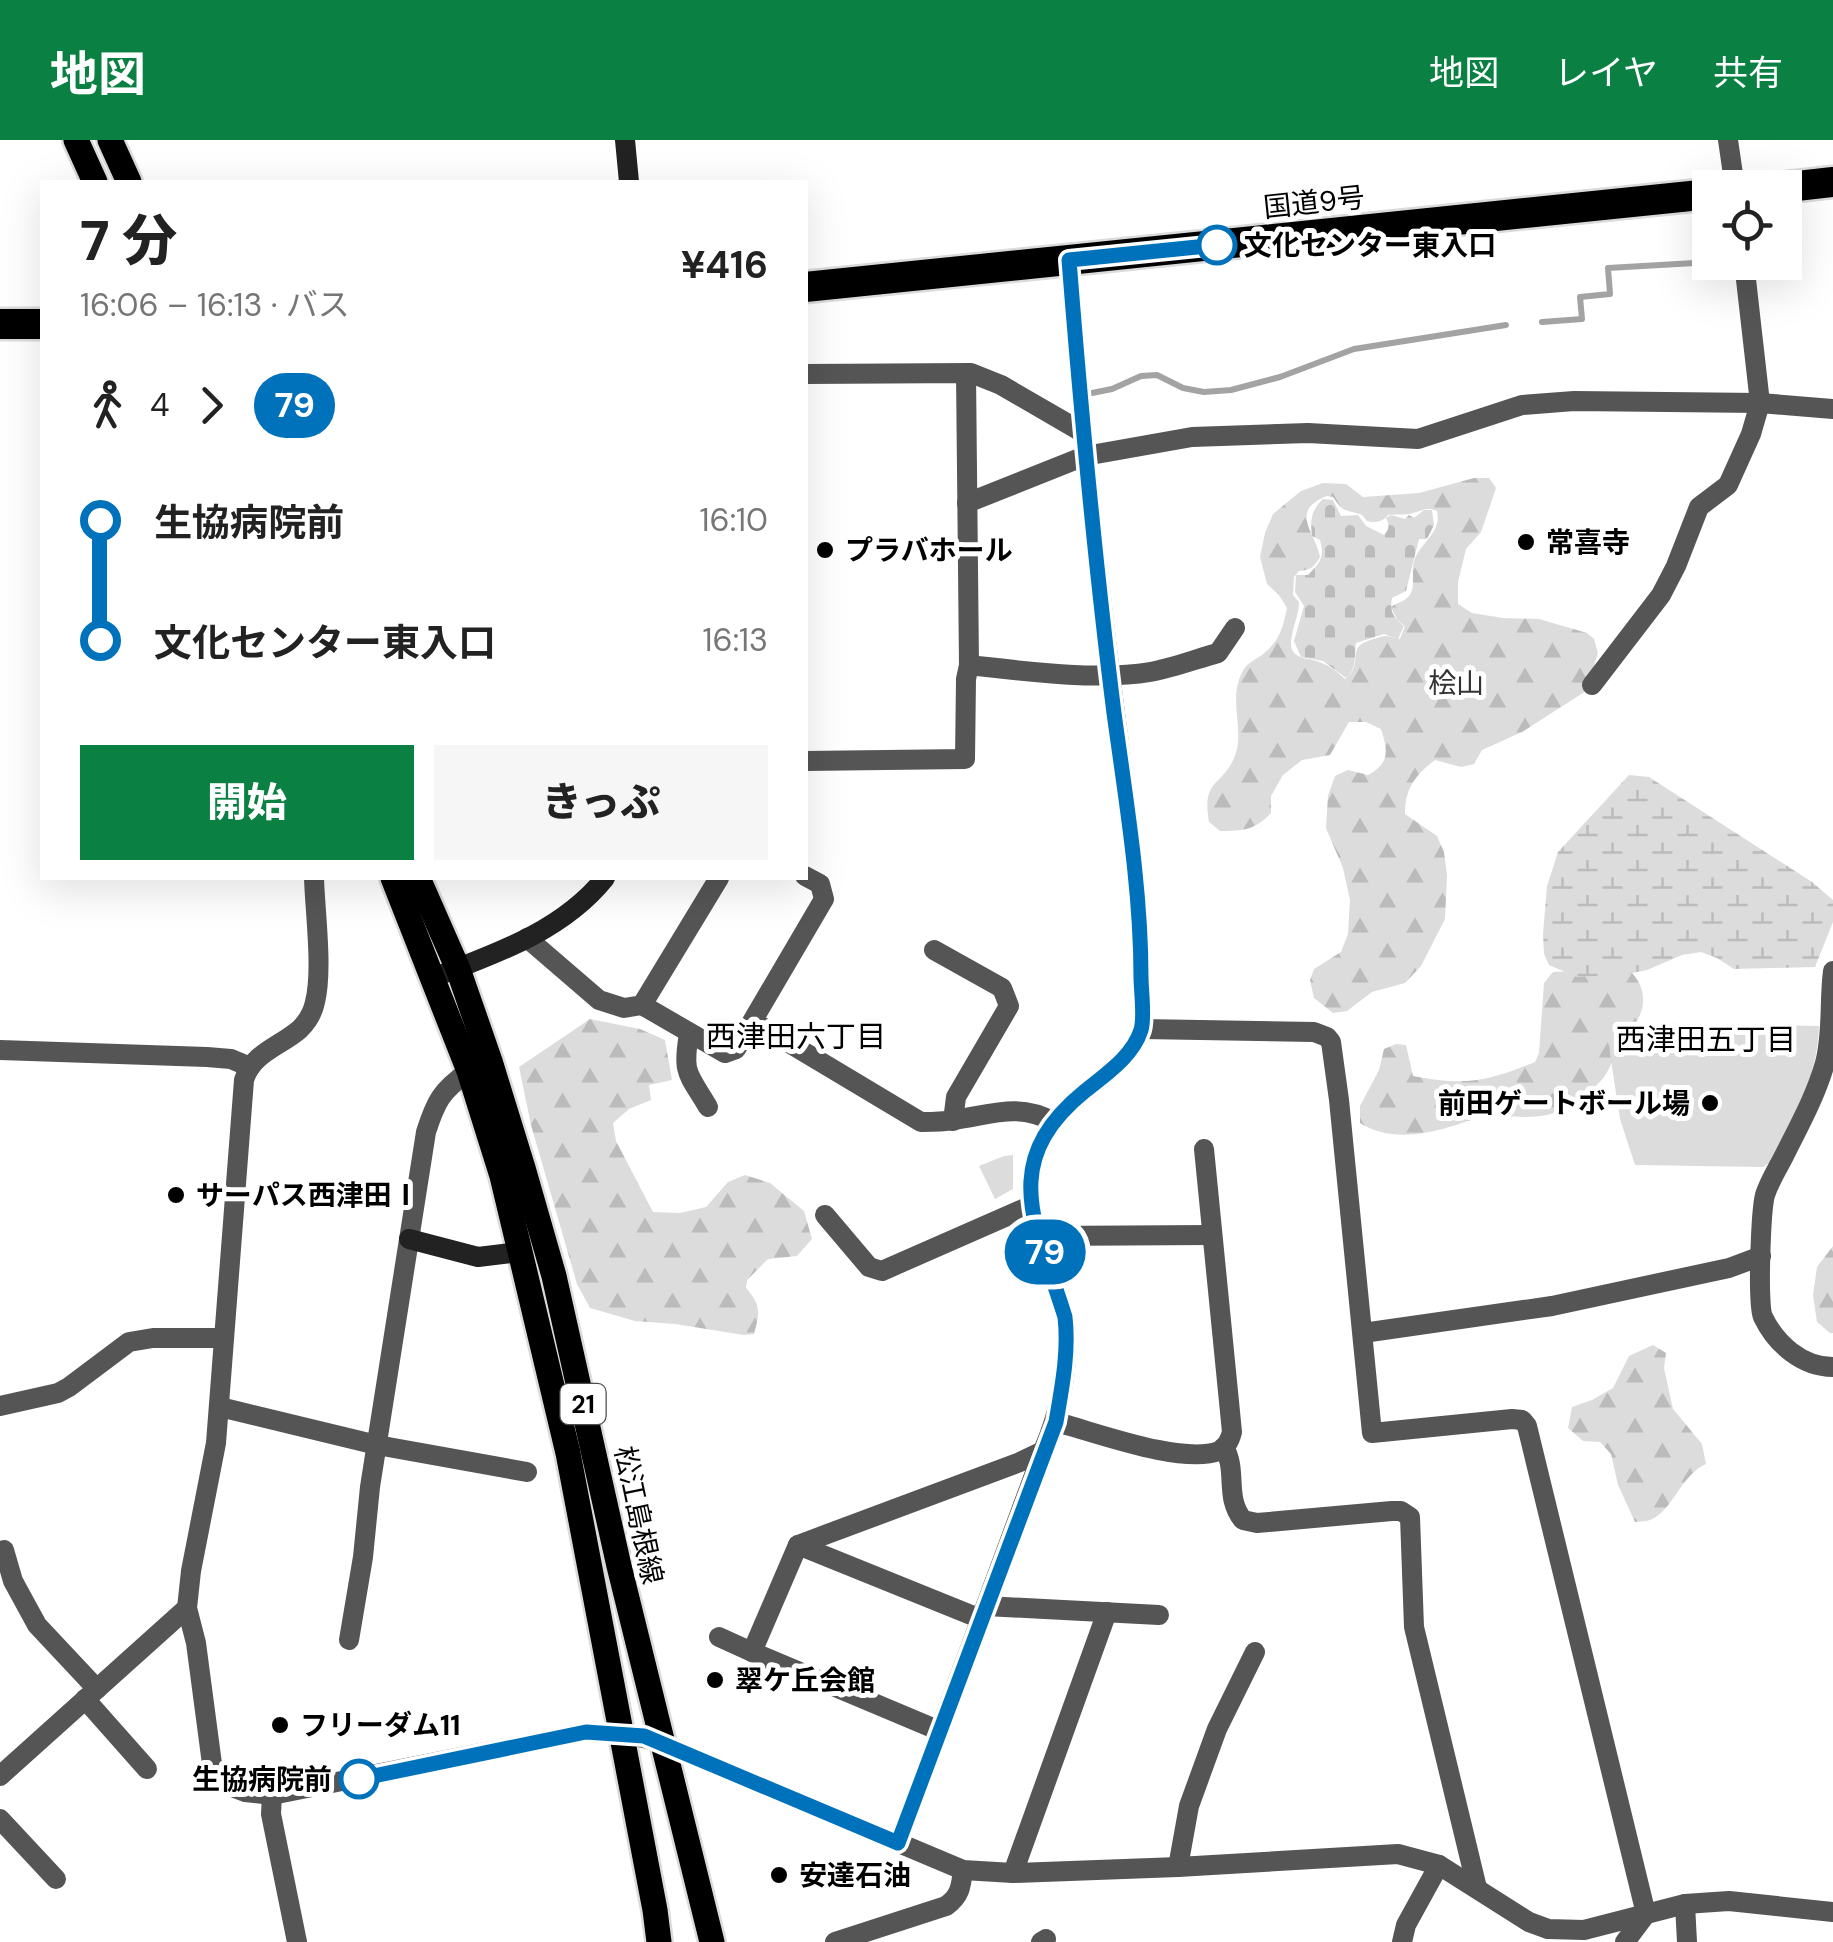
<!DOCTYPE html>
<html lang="ja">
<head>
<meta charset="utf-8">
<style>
	:root { --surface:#fff; --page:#f6f6f6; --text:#222; --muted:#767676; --accent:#0b8043 }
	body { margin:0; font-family:"DM Sans","Noto Sans JP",sans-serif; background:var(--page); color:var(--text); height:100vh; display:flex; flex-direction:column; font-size:38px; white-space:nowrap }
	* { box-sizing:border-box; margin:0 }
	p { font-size:32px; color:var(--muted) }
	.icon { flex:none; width:55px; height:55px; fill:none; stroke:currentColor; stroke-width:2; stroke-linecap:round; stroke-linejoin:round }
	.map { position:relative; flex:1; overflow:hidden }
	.side { position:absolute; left:40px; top:40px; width:768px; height:700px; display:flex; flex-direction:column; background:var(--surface); border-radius:0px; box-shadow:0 10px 40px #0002 }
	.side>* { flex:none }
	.badge { padding:0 20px; border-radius:32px; font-size:35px; line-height:65px }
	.controls { position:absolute; left:1692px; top:30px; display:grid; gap:20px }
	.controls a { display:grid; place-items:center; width:110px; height:110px; border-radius:0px; background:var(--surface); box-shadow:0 10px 40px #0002; font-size:50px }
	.map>.badge { position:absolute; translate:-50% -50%; box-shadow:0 0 0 5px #fff }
	.legs { display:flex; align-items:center; gap:15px; height:110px; padding:0 40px; font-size:32px }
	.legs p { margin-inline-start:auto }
	.head { display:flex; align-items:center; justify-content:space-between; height:170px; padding:0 40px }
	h1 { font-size:55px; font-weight:800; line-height:75px }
	.primary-button { display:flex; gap:20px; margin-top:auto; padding:20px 40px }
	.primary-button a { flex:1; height:115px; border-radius:0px; background:var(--accent); color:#fff; font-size:40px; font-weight:800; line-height:115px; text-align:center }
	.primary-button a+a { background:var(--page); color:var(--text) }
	ul { padding:0 40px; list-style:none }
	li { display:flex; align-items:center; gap:35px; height:120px; font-size:38px }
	li i { display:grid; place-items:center; width:15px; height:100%; margin:0 12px; background:currentColor }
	li i::after { content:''; width:25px; height:25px; margin:-12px; border:8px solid; border-radius:50%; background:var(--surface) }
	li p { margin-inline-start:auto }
	li:first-child i { background:linear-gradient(#0000 50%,currentColor 0) }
	li:last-child i { background:linear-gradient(currentColor 50%,#0000 0) }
	header { display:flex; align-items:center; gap:60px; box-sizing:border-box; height:140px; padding:0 50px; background:var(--accent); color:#fff }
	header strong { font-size:48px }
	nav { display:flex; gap:55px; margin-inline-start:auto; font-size:35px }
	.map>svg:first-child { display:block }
</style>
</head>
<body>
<header>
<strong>地図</strong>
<nav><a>地図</a><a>レイヤ</a><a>共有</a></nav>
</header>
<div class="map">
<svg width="1833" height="1802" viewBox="0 0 1833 1802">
	<defs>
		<pattern id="forest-firs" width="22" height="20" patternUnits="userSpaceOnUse" patternTransform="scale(2.5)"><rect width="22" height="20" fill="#dcdcdc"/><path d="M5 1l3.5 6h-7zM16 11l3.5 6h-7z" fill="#bbb"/></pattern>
		<pattern id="wetland-marsh" width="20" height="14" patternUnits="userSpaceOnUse" patternTransform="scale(2.5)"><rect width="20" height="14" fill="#dcdcdc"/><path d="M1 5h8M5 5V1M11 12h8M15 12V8" fill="none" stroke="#bbb"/></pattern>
		<pattern id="cemetery-stones" width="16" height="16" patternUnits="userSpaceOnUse" patternTransform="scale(2.5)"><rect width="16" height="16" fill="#dcdcdc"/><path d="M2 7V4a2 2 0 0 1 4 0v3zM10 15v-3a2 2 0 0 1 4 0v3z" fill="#bbb"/></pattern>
	</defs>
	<rect width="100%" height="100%" fill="#fff"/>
	<g fill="url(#forest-firs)" fill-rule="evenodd">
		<path d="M1474,338H1489L1496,348L1481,392L1466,409L1458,442V464L1472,473L1503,478L1539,479L1587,493L1594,499L1598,513L1586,551L1522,592L1482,610L1474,624L1461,627L1435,620C1415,635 1405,649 1405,674L1437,696L1444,712L1447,735L1445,779L1421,826L1405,843L1372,852L1347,871L1333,873L1314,858L1310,840L1314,829L1341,812L1348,794L1350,760L1343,728L1326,688L1328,656L1335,636L1348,630L1368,635C1390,623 1388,611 1381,589L1366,582H1349L1330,615L1302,620L1283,635L1271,656V673C1255,690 1243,691 1220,691L1209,682C1201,636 1224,648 1236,613C1244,586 1227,557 1244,529C1248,523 1256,519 1262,515C1279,502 1283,488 1287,468L1279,455L1267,444L1260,417L1265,393L1273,374L1301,351L1323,343L1346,344L1363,357L1419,353ZM1327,356L1333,357C1344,374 1346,369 1362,375L1367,381C1375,383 1383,382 1388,375C1395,374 1402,375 1409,374C1421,372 1425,366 1437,371C1441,390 1427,398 1417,414C1409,428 1416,443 1411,453C1407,461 1398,462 1391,467L1397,480L1405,486L1400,499C1395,498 1390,496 1385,496C1383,496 1370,500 1368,501C1346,508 1364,526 1345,539C1339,534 1332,527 1324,524C1309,516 1286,523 1292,495C1294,483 1299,474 1299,462L1293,455L1294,437L1299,431C1311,430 1314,427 1320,417C1316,393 1288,371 1327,356Z"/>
		<path d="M1629,829C1638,840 1644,848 1643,863C1642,880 1626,895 1618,910C1613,918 1610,929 1604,937C1595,949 1575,963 1561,970C1537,982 1511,974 1486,977C1472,978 1462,984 1449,987C1419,996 1387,1000 1360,983V966L1379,930L1384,909L1396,904L1406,905L1413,936C1466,946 1486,942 1535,922L1539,913L1544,843L1553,832Z"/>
		<path d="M590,879L640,889L665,900L672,940L649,945L651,960L629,969L613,983L616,1001L653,1072L680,1073L706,1067L728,1042L745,1035L770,1043L804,1071L812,1099L797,1116L768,1119L747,1140L746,1148C761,1165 760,1172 754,1194L744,1195L675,1184L635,1181L590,1168L577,1144L531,985L519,927Z"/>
		<polygon points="1833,1106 1833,1193 1830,1193 1817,1182 1813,1155 1817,1127"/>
		<path d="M1653,1205L1666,1213L1664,1228L1673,1269L1702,1304L1706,1324C1680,1336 1673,1370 1652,1379C1647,1382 1641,1381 1635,1382L1618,1345L1611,1314L1600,1302L1583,1301L1568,1288L1572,1267L1592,1260L1613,1248L1629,1216Z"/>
	</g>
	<polygon fill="url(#wetland-marsh)" points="1629,635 1649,637 1812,742 1833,760 1833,782 1815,827 1734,829 1717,818 1701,812 1682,815 1647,830 1623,835 1577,837 1549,825 1544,814 1543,794 1547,746 1558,712"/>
	<path fill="url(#cemetery-stones)" d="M1323,359L1333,360L1341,376L1358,375L1366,386L1384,395C1389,390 1390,385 1386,378L1391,375L1405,379L1409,375L1414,378L1424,370H1432L1434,385L1427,399H1419L1406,451L1392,458C1389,471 1394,479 1404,486L1398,499L1384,494L1356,503C1354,515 1357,530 1346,538L1323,521L1301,517L1294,501L1304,466L1295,452L1296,435H1308C1320,423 1325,417 1320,400L1312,396C1310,380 1311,370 1323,359Z"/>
	<g fill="#dcdcdc">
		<path d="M1608,882L1819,886C1817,939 1796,973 1774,1020L1763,1027L1635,1025L1620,979L1610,914Z"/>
		<polygon points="1013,1015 1013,1049 995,1059 979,1026 1004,1016"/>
	</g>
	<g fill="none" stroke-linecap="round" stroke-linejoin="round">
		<g stroke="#a3a3a3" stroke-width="6">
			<polyline points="1542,182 1582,179 1580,157 1610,154 1608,128 1712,122"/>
			<polyline points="1092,253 1112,249 1141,236 1157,235 1183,248 1204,252 1231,250 1280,237 1354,209 1506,185"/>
		</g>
		<g stroke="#dbdbdb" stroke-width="30">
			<g id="primary">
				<polyline points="76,0 95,42"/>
				<polyline points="110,0 129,42"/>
				<polyline points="393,738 469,931 502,1036 568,1313 655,1770 659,1802"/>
				<polyline points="418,738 458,829 490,921 523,1028 554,1136 619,1426 712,1802"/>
			</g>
		</g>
		<g stroke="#dbdbdb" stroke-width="35">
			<g id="highway">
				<polyline points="1779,48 1833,42"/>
				<polyline points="805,147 1710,54"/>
				<polyline points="0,184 42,184"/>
			</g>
		</g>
		<g stroke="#555" stroke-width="20">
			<polyline points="1728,0 1735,48"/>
			<polyline points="805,234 971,233 1001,245 1082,292"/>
			<polyline points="967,363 1085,316 1192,297 1308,293 1418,299 1522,265 1574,261 1760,263 1833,269"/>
			<path d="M969,525C1023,531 1097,541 1150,532C1173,528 1196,519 1218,513L1235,488"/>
			<polyline points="1592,545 1661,455 1676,426 1699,367 1728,345 1751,294 1760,263 1744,122"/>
			<polyline points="805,621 965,619 966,539 969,525 966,233"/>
			<path d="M314,738C315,772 323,830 315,862C313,872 307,882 300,889C281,906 252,913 244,940L216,1303L191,1431L187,1468L196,1503L212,1624L232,1647L245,1652L272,1655L586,1592C612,1593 637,1594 661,1603L963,1730L1013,1733L1178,1727L1398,1714L1439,1725L1529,1782L1548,1789L1584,1790L1685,1764L1729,1761L1833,1772"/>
			<polyline points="527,798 599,860 624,868 642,865 719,738"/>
			<polyline points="934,810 1002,848 1009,866 956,957 953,981"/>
			<path d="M1833,831C1829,861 1833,893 1825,923C1816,955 1800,984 1785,1014C1778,1028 1770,1040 1765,1055C1761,1070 1757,1165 1763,1177C1776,1204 1802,1227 1833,1227"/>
			<polyline points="642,865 725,913 736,909 824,759 820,744 805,736"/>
			<path d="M754,882L921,982C932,982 943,982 953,980C991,975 1018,962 1054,982"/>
			<polyline points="1142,889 1314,892 1327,897 1331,902 1339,960 1372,1293 1512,1279 1522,1280 1527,1286 1646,1774 1625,1802"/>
			<path d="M689,894C682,934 688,933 708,967"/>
			<polyline points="0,910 207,917 231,919 250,927"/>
			<polyline points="825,1075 869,1127 882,1131 1030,1066"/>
			<polyline points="1040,1096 1212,1095"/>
			<polyline points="1363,1193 1552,1166 1729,1128 1761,1116"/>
			<polyline points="0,1266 58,1253 69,1247 129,1202 153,1198 223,1198"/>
			<polyline points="220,1267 377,1305 527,1332"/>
			<path d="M1056,1282C1095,1292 1182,1325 1219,1311C1227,1307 1230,1300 1232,1292L1204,1009"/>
			<path d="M1224,1307C1238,1331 1224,1357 1243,1380L1257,1383L1392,1371H1401L1410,1377L1414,1487L1477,1748"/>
			<polyline points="798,1405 981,1479"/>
			<polyline points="4,1410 13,1441 37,1485 97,1549"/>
			<polyline points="986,1466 1159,1475"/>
			<polyline points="719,1497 752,1512"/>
			<path d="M349,1500L363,1417L370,1347L426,992C436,961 441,951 469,931"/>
			<polyline points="85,1559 147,1629"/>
			<polyline points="940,1591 752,1512 798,1405 1020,1322 1043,1311"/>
			<polyline points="0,1636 187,1468"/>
			<polyline points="272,1655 271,1674 297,1802"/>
			<polyline points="0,1679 56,1739"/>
			<path d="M898,1703L1043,1311C1061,1269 1070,1223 1065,1177C1037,1086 996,1023 1086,951C1106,934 1133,916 1141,890C1145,877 1141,851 1141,837C1140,751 1127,666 1116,581C1096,428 1081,274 1069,120"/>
			<polyline points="1178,1727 1189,1666 1217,1589 1255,1512"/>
			<polyline points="1013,1733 1107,1472"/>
			<polyline points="1685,1764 1687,1802"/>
			<path d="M835,1802L946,1766C960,1756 961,1747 963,1730"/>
			<polyline points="1041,1802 1046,1799"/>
			<polyline points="1402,1802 1406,1785 1439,1725"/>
		</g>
		<g stroke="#222" stroke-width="20">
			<polyline points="625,0 629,42"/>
			<path d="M445,833C503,811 565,788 605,738"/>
			<polyline points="409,1099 478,1117 520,1112"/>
		</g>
		<use href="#primary" stroke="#000" stroke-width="25"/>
		<use href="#highway" stroke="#000" stroke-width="30"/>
	</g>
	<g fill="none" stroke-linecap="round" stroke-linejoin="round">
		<g stroke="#fff" stroke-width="22">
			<path id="line-1" d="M359,1639L586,1592L644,1596L898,1703L1056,1282C1062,1247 1069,1212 1065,1177C1037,1086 996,1023 1085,951C1106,934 1133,916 1141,890C1145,877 1141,851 1141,837C1141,749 1126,661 1114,573C1095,423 1081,272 1069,120L1217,105"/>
		</g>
		<use href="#line-1" stroke="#0072bc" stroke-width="15"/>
	</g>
	<g fill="#fff" stroke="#0072bc" stroke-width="5">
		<circle cx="1217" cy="105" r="18"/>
		<circle cx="359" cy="1639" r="18"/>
	</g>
	<g fill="#000" stroke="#fff" stroke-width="4">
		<circle cx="1526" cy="402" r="10"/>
		<circle cx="825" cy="410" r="10"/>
		<circle cx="1710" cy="963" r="10"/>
		<circle cx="176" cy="1055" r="10"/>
		<circle cx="715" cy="1540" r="10"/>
		<circle cx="280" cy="1585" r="10"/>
		<circle cx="779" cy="1735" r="10"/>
	</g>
	<g text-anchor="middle" stroke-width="10" stroke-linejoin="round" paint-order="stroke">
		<rect fill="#fff" stroke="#4c4c4c" stroke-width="2.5" x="560.5" y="1244" width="45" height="40" rx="8"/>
		<g font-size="25" font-weight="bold" fill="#000">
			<text x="583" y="1273">21</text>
		</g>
		<g font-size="28" fill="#000" stroke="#fff">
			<text transform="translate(1314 62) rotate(-6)" y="10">国道9号</text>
			<text transform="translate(639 1375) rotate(78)" y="10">松江島根線</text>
		</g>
		<g font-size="28" font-weight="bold" fill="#000" stroke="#fff" text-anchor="start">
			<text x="1244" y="115">文化センター東入口</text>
			<text x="332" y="1649" text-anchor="end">生協病院前</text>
		</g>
		<g font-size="28" font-weight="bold" fill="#000" stroke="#fff" text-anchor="start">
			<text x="1546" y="412">常喜寺</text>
			<text x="845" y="420">プラバホール</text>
			<text x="1690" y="973" text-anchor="end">前田ゲートボール場</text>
			<text x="196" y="1065">サーパス西津田Ⅰ</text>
			<text x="735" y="1550">翠ケ丘会館</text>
			<text x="300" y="1595">フリーダム11</text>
			<text x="799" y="1745">安達石油</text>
		</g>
		<g font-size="28" fill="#333" stroke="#fff">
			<text x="1456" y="553">桧山</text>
		</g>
		<g font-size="30" fill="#000" stroke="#fff">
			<text x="796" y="907">西津田六丁目</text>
			<text x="1706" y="910">西津田五丁目</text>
		</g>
	</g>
</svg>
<div class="controls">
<a><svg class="icon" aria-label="locate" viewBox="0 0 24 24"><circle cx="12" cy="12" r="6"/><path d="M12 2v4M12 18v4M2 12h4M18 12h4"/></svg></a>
</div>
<b class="badge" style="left:1045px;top:1112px;background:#0072bc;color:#fff">79</b>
<section class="side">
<div class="head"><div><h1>7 分</h1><p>16:06 – 16:13 · バス</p></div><b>¥416</b></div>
<div class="legs"><svg class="icon" aria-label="walk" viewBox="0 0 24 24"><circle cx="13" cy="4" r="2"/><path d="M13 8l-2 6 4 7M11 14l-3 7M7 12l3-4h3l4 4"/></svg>4<svg class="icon" aria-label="forward" viewBox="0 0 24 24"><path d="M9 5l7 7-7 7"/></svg><b class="badge" style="background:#0072bc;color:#fff">79</b></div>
<ul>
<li><i style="color:#0072bc"></i><b>生協病院前</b><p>16:10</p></li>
<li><i style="color:#0072bc"></i><b>文化センター東入口</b><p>16:13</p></li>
</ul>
<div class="primary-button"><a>開始</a><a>きっぷ</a></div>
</section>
</div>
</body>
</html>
